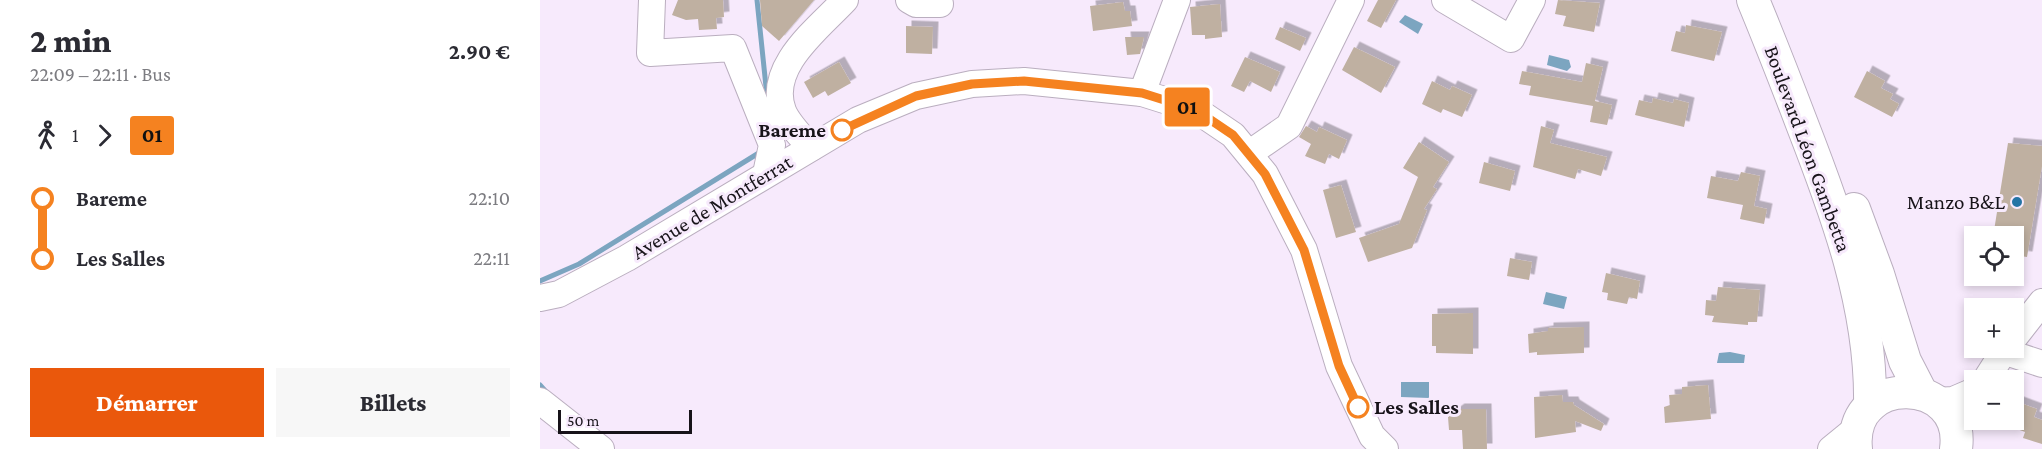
<!DOCTYPE html>
<html lang="fr">
<head>
<meta charset="utf-8">
<style>
	:root { --surface:#fff; --page:#f7f7f7; --text:#2b2b33; --muted:#7c7c81; --accent:#ea580c }
	body { margin:0; font-family:"Crimson Pro",serif; background:var(--page); color:var(--text); height:100vh; display:flex; flex-direction:column; font-size:22px; white-space:nowrap }
	* { box-sizing:border-box; margin:0 }
	p { font-size:20px; color:var(--muted) }
	.icon { flex:none; width:33px; height:33px; fill:none; stroke:currentColor; stroke-width:2; stroke-linecap:round; stroke-linejoin:round }
	.map { position:relative; flex:1; overflow:hidden }
	.drawer { display:flex; flex-direction:column; background:var(--surface); width:540px }
	.drawer>* { flex:none }
	.badge { padding:0 12px; border-radius:4px; font-size:21px; line-height:39px }
	.tools { position:absolute; left:1424px; top:226px; display:grid; gap:12px }
	.tools a { display:grid; place-items:center; width:60px; height:60px; border-radius:0px; background:var(--surface); box-shadow:0 3px 9px #0003; font-size:30px }
	.scale { position:absolute; left:18px; bottom:15px; width:134px; box-sizing:border-box; padding-left:6px; border:3px solid #171319; border-top:0; font-size:16px; line-height:21px; white-space:nowrap; color:#171319; -webkit-text-stroke:4px #f7eafc; paint-order:stroke }
	.map>.badge { position:absolute; translate:-50% -50%; box-shadow:0 0 0 3px #fff }
	.legs { display:flex; align-items:center; gap:9px; height:66px; padding:0 30px; font-size:20px }
	.legs p { margin-inline-start:auto }
	.summary { display:flex; align-items:center; justify-content:space-between; height:102px; padding:0 30px }
	h1 { font-size:33px; font-weight:800; line-height:45px }
	.action { display:flex; gap:12px; margin-top:auto; padding:12px 30px }
	.action a { flex:1; height:69px; border-radius:0px; background:var(--accent); color:#fff; font-size:24px; font-weight:800; line-height:69px; text-align:center }
	.action a+a { background:var(--page); color:var(--text) }
	ul { padding:0 30px; list-style:none }
	li { display:flex; align-items:center; gap:21px; height:60px; font-size:22px }
	li i { display:grid; place-items:center; width:9px; height:100%; margin:0 8px; background:currentColor }
	li i::after { content:''; width:15px; height:15px; margin:-8px; border:4px solid; border-radius:50%; background:var(--surface) }
	li p { margin-inline-start:auto }
	li:first-child i { background:linear-gradient(#0000 50%,currentColor 0) }
	li:last-child i { background:linear-gradient(currentColor 50%,#0000 0) }
	main { display:flex; flex:1; min-height:0 }
	.map>svg:first-child { display:block }
</style>
</head>
<body>
<main>
<section class="drawer">
<div class="summary"><div><h1>2 min</h1><p>22:09 – 22:11 · Bus</p></div><b>2.90 €</b></div>
<div class="legs"><svg class="icon" aria-label="walk" viewBox="0 0 24 24"><circle cx="13" cy="4" r="2"/><path d="M13 8l-2 6 4 7M11 14l-3 7M7 12l3-4h3l4 4"/></svg>1<svg class="icon" aria-label="forward" viewBox="0 0 24 24"><path d="M9 5l7 7-7 7"/></svg><b class="badge" style="background:#f58220;color:#111">01</b></div>
<ul>
<li><i style="color:#f58220"></i><b>Bareme</b><p>22:10</p></li>
<li><i style="color:#f58220"></i><b>Les Salles</b><p>22:11</p></li>
</ul>
<div class="action"><a>Démarrer</a><a>Billets</a></div>
</section>
<div class="map">
<svg width="1502" height="449" viewBox="0 0 1502 449">
	<defs>
		<filter id="shadow"><feDropShadow dx="5.5" dy="-5.5" stdDeviation="0" flood-color="#0004"/></filter>
	</defs>
	<rect width="100%" height="100%" fill="#f7eafc"/>
	<g fill="#7ca5c0">
		<polygon points="865,15 883,24 878,34 859,22"/>
		<polygon points="1009,55 1029,60 1031,67 1027,71 1007,65"/>
		<polygon points="1006,292 1027,297 1024,309 1003,304"/>
		<polygon points="1190,352 1205,355 1204,363 1177,363 1179,353"/>
		<polygon points="861,382 889,382 889,398 861,397"/>
	</g>
	<g fill="none" stroke-linecap="round" stroke-linejoin="round">
		<g stroke="#7ca5c0" stroke-width="5">
			<polyline points="217,0 228,106"/>
			<polyline points="0,281 39,264 222,151"/>
			<polyline points="0,385 8,394"/>
		</g>
	</g>
	<g fill="#bfb0a1" filter="url(#shadow)">
		<polygon points="138,0 183,0 184,17 176,18 177,29 159,30 158,19 146,20 132,15"/>
		<polygon points="220,0 274,0 239,41 222,26"/>
		<polygon points="838,0 856,0 841,28 827,21"/>
		<polygon points="1018,0 1060,3 1054,32 1023,26 1026,16 1015,14"/>
		<polygon points="583,2 585,11 590,11 592,26 553,31 550,6"/>
		<polygon points="680,4 682,37 665,39 665,35 652,35 650,7"/>
		<polygon points="1146,25 1182,32 1174,61 1131,51 1136,31 1145,33"/>
		<polygon points="366,26 393,27 392,54 366,53"/>
		<polygon points="740,27 766,38 760,51 735,39"/>
		<polygon points="585,37 604,37 600,54 587,55"/>
		<polygon points="814,47 855,67 841,93 802,70"/>
		<polygon points="705,57 740,72 731,92 710,81 704,92 691,86"/>
		<polygon points="299,62 311,83 288,96 285,91 273,98 264,82"/>
		<polygon points="1046,63 1063,67 1055,101 1072,105 1067,125 1050,122 1053,106 989,95 991,86 979,84 982,71 1042,82"/>
		<polygon points="1327,71 1345,81 1341,88 1353,94 1350,99 1359,104 1352,117 1314,97"/>
		<polygon points="892,81 910,90 912,86 932,95 922,117 903,109 901,113 882,104"/>
		<polygon points="1113,98 1133,103 1134,99 1149,103 1144,127 1095,115 1099,100 1112,103"/>
		<polygon points="766,126 777,132 779,127 807,140 799,159 789,154 785,164 765,156 771,144 759,137"/>
		<polygon points="1001,126 1014,130 1010,143 1067,157 1061,176 1038,169 1035,179 993,167"/>
		<polygon points="879,142 909,162 893,187 897,189 884,209 887,210 872,248 828,262 819,238 859,224 878,177 863,168"/>
		<polygon points="1468,143 1502,146 1502,166 1487,257 1473,255 1473,237 1453,237"/>
		<polygon points="944,162 975,171 970,191 939,183"/>
		<polygon points="1201,172 1220,176 1214,206 1227,209 1224,224 1200,219 1203,205 1167,198 1171,176 1198,181"/>
		<polygon points="801,185 816,232 796,238 783,190"/>
		<polygon points="970,258 992,262 989,280 967,276"/>
		<polygon points="1066,273 1100,281 1097,299 1089,297 1087,304 1067,300 1068,293 1062,292"/>
		<polygon points="1178,287 1220,290 1217,322 1208,322 1208,325 1172,322 1174,316 1165,315 1166,300 1176,301"/>
		<polygon points="933,313 933,354 896,353 896,346 892,346 892,314"/>
		<polygon points="1044,327 1044,353 997,355 997,352 989,353 988,334 1008,331 1008,328"/>
		<polygon points="1168,385 1171,419 1125,423 1124,407 1130,405 1129,395 1142,394 1142,387"/>
		<polygon points="1022,395 1023,402 1033,402 1034,405 1064,424 1061,431 1035,421 1036,432 995,438 994,397"/>
		<polygon points="1473,400 1497,409 1494,417 1502,420 1502,444 1483,438 1485,432 1469,426 1473,420"/>
		<polygon points="919,409 946,409 947,449 923,449 922,430 909,430 908,417"/>
	</g>
	<g fill="none" stroke-linecap="round" stroke-linejoin="round">
		<g stroke="#baaebf" stroke-width="28">
			<g id="minor">
				<polyline points="112,0 110,53 193,48 232,145 226,174"/>
				<polyline points="369,0 376,4 400,4"/>
				<polyline points="905,0 971,39 992,0"/>
				<polyline points="602,93 637,0"/>
				<path d="M271,148C262,137 248,124 243,111C226,67 279,28 305,0"/>
				<polyline points="710,153 749,126 811,0"/>
				<polyline points="0,298 19,294 87,258 318,120 376,96 432,84 484,81 602,93 656,110 693,135 725,174 764,250 799,366 832,436 845,449"/>
				<polyline points="1473,339 1502,302"/>
				<polyline points="1463,351 1502,364"/>
				<polyline points="1445,381 1466,348"/>
				<polyline points="0,401 61,449"/>
				<polyline points="1396,401 1413,400 1434,391"/>
				<polyline points="1291,449 1318,427"/>
			</g>
		</g>
		<g stroke="#baaebf" stroke-width="34">
			<g id="major">
				<path d="M1213,0C1230,41 1246,82 1262,124C1297,214 1332,308 1330,406"/>
				<polyline points="1314,209 1338,274 1365,361 1382,394"/>
				<path d="M1316,449C1308,372 1426,375 1416,449"/>
			</g>
		</g>
		<use href="#minor" stroke="#fff" stroke-width="26"/>
		<use href="#major" stroke="#fff" stroke-width="32"/>
	</g>
	<g fill="none" stroke-linecap="round" stroke-linejoin="round">
		<g stroke="#fff" stroke-width="14">
			<polyline id="line-1" points="302,130 376,96 432,84 484,81 602,93 656,110 693,135 725,174 764,250 799,366 818,407"/>
		</g>
		<use href="#line-1" stroke="#f58220" stroke-width="9"/>
	</g>
	<g fill="#fff" stroke="#f58220" stroke-width="3">
		<circle cx="302" cy="130" r="10"/>
		<circle cx="818" cy="407" r="10"/>
	</g>
	<circle fill="#2374a5" stroke="#f7eafc" stroke-width="2" cx="1477" cy="202" r="6"/>
	<g text-anchor="middle" stroke-width="6" stroke-linejoin="round" paint-order="stroke">
		<g font-size="21" font-weight="bold" fill="#171319" stroke="#f7eafc" text-anchor="end">
			<text x="286" y="137">Bareme</text>
			<text x="834" y="414" text-anchor="start">Les Salles</text>
		</g>
		<g font-size="21" fill="#171319" stroke="#f7eafc">
			<text transform="translate(1268 149) rotate(70)" y="7">Boulevard Léon Gambetta</text>
			<text transform="translate(172 207) rotate(-31)" y="7">Avenue de Montferrat</text>
		</g>
		<g font-size="21" fill="#171319" stroke="#f7eafc" text-anchor="end">
			<text x="1465" y="209">Manzo B&amp;L</text>
		</g>
	</g>
</svg>
<div class="tools">
<a><svg class="icon" aria-label="locate" viewBox="0 0 24 24"><circle cx="12" cy="12" r="6"/><path d="M12 2v4M12 18v4M2 12h4M18 12h4"/></svg></a>
<a>+</a>
<a>−</a>
</div>
<div class="scale">50 m</div>
<b class="badge" style="left:647px;top:107px;background:#f58220;color:#111">01</b>
</div>
</main>
</body>
</html>
